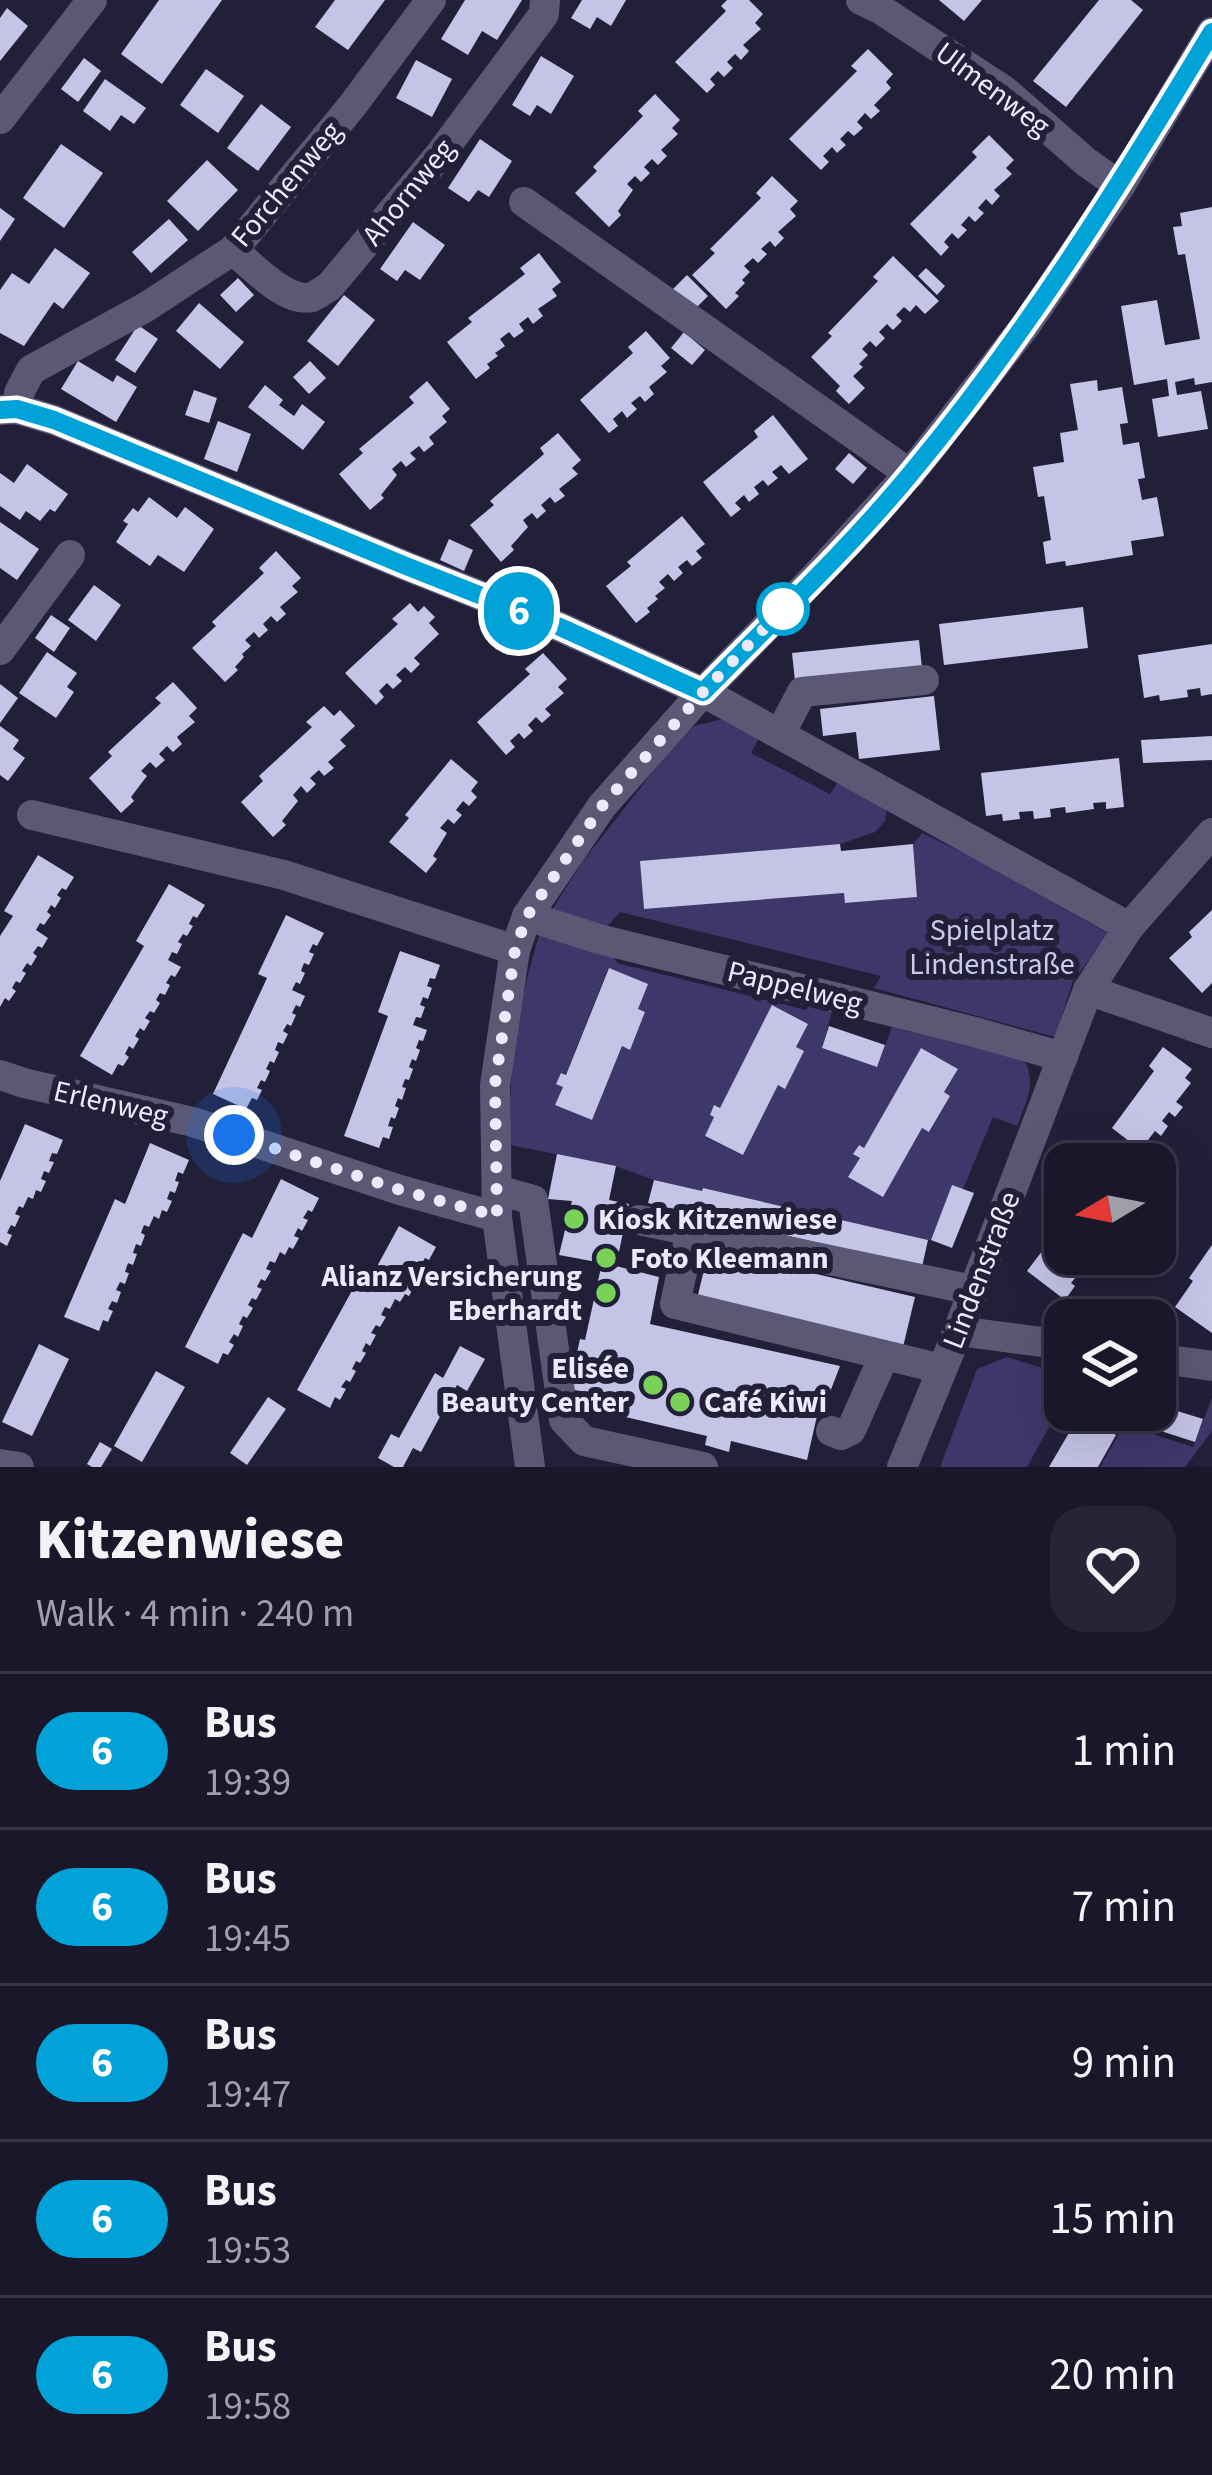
<!DOCTYPE html>
<html lang="en">
<head>
<meta charset="utf-8">
<style>
	:root { --surface:#1a172b; --page:#272437; --text:#f1f3f6; --muted:#9f9fa9; --line:#383647 }
	body { margin:0; font-family:"Source Sans 3",sans-serif; background:var(--page); color:var(--text); height:100vh; display:flex; flex-direction:column; font-size:45px; white-space:nowrap }
	* { box-sizing:border-box; margin:0 }
	p { font-size:39px; color:var(--muted) }
	.icon { flex:none; width:66px; height:66px; fill:none; stroke:currentColor; stroke-width:2; stroke-linecap:round; stroke-linejoin:round }
	.map { position:relative; height:1467px; overflow:hidden }
	.sheet { display:flex; flex-direction:column; background:var(--surface); flex:1 }
	.sheet>* { flex:none }
	.badge { padding:0 24px; border-radius:39px; font-size:42px; line-height:78px }
	.needle { width:78px; rotate:260deg }
	.tools { position:absolute; left:1044px; top:1143px; display:grid; gap:24px }
	.tools a { display:grid; place-items:center; width:132px; height:132px; border-radius:24px; background:var(--surface); box-shadow:0 12px 48px #0002,0 0 0 3px var(--line); font-size:60px }
	.you { position:absolute; width:60px; height:60px; margin:-30px; border:9px solid #fff; border-radius:50%; background:#1a73e8; box-shadow:0 0 0 18px #1a73e833 }
	.map>.badge { position:absolute; translate:-50% -50%; box-shadow:0 0 0 6px #fff }
	.round { display:grid; place-items:center; flex:none; width:126px; height:126px; border-radius:36px; background:var(--page) }
	.summary { display:flex; align-items:center; justify-content:space-between; height:204px; padding:0 36px }
	h1 { font-size:57px; font-weight:800; line-height:90px }
	ul { padding:0; list-style:none }
	li { display:flex; align-items:center; gap:36px; height:156px; padding:0 36px; border-top:3px solid var(--line) }
	li div { flex:1 }
	li b { display:block; font-size:45px }
	li em { font-style:normal }
	li .badge { min-width:132px; font-weight:700; text-align:center }
	.map>svg:first-child { display:block }
</style>
</head>
<body>
<div class="map">
<svg width="1212" height="1467" viewBox="0 0 1212 1467">
	<rect width="100%" height="100%" fill="#221f39"/>
	<g fill="#3e376a" fill-rule="evenodd">
		<polygon points="727,718 759,738 751,753 830,794 838,782 887,808 885,821 875,832 840,844 641,861 644,909 844,893 846,903 917,897 913,844 922,833 974,858 1109,934 1073,981 1055,1037 874,988 881,976 620,912 605,929 550,913 583,861 673,746 694,726"/>
		<path d="M541,930L608,949L617,963L806,1010L810,1003L833,1008L822,1048L877,1067L892,1027L911,1032L915,1023L1023,1059C1038,1082 1026,1102 1017,1126L993,1117L963,1189L952,1186L931,1240H928L703,1188L702,1191L654,1180L615,1166L510,1145C508,1072 518,999 541,930ZM608,969L647,984L638,1009L645,1013L629,1049L622,1046L592,1120L555,1105L563,1087L561,1073L566,1074ZM773,1005L808,1024L796,1047L784,1088L778,1085L743,1155L705,1137L714,1117L710,1114L714,1106L720,1108ZM921,1048L958,1069L944,1092L950,1096L930,1132L922,1128L883,1196L849,1177L860,1158L854,1154L858,1145L864,1148Z"/>
		<polygon points="1007,1357 1065,1375 1065,1398 1027,1467 940,1467 977,1369"/>
		<polygon points="1212,1398 1212,1431 1185,1467 1100,1467 1124,1425 1193,1447"/>
	</g>
	<g fill="#c5c3e6">
		<polygon points="159,0 222,0 162,84 121,54"/>
		<polygon points="335,0 385,0 348,50 315,27"/>
		<polygon points="465,0 522,0 497,40 482,31 468,55 441,39"/>
		<polygon points="582,0 626,0 611,26 597,17 590,29 571,18"/>
		<polygon points="727,0 749,0 763,14 755,23 761,29 743,45 749,51 741,60 735,54 727,62 733,68 724,77 718,71 710,79 715,85 707,93 675,62 726,11 721,6"/>
		<polygon points="939,0 982,0 964,21"/>
		<polygon points="1099,0 1131,0 1143,10 1066,107 1033,81"/>
		<polygon points="7,8 28,26 0,61 0,18"/>
		<polygon points="868,49 893,74 886,82 891,88 874,105 880,111 871,119 865,113 857,122 863,128 854,136 848,131 840,139 846,145 837,153 832,147 823,156 829,162 821,170 789,139 857,71 851,66"/>
		<polygon points="541,56 574,76 551,114 537,105 530,116 512,105"/>
		<polygon points="84,58 101,71 78,102 61,89"/>
		<polygon points="416,60 452,79 432,117 396,98"/>
		<polygon points="206,69 244,96 218,133 180,105"/>
		<polygon points="105,79 146,108 134,124 121,115 110,131 83,111"/>
		<polygon points="655,94 680,120 672,128 678,134 661,150 667,156 658,165 652,159 644,167 650,173 641,182 635,176 627,184 633,190 618,211 621,215 609,227 575,193 597,171 593,167 643,116 638,111"/>
		<polygon points="261,104 291,127 258,171 227,148"/>
		<polygon points="989,135 1014,160 1006,168 1012,174 994,190 1000,196 992,205 986,199 978,208 984,213 975,222 969,216 961,225 967,230 958,239 952,233 944,242 949,247 941,256 910,224 977,157 972,152"/>
		<polygon points="480,139 512,161 489,197 478,190 469,202 448,188"/>
		<polygon points="61,144 103,173 64,228 23,198"/>
		<polygon points="207,160 238,190 198,231 167,201"/>
		<polygon points="772,176 798,201 790,209 796,216 778,232 784,238 775,247 770,241 761,249 767,254 758,263 753,258 744,266 750,272 742,280 745,283 735,293 739,296 726,309 692,275 715,253 710,249 761,198 756,193"/>
		<polygon points="1212,207 1212,382 1195,385 1194,378 1175,382 1177,395 1201,391 1208,429 1158,437 1152,399 1169,396 1167,379 1134,385 1121,306 1157,300 1165,345 1200,339 1185,254 1178,255 1173,227 1182,226 1180,213"/>
		<polygon points="0,208 15,219 0,241"/>
		<polygon points="169,219 188,240 151,273 132,252"/>
		<polygon points="413,222 445,245 420,280 405,270 397,281 380,269"/>
		<polygon points="55,248 90,273 63,309 54,302 24,346 0,333 0,290 12,273 29,284"/>
		<polygon points="539,253 561,282 552,289 557,296 538,309 543,316 533,324 528,317 519,324 524,331 514,338 509,332 500,339 505,346 495,353 498,356 487,364 490,368 476,379 447,342 472,322 468,318 525,274 520,268"/>
		<polygon points="893,256 939,301 925,314 916,305 910,312 904,307 896,315 902,321 893,330 887,324 879,332 885,338 876,347 870,341 862,349 868,355 859,364 863,367 853,376 865,388 849,404 836,391 840,386 811,357 832,336 828,333 878,281 873,277"/>
		<polygon points="926,268 945,286 937,295 918,276"/>
		<polygon points="687,275 708,296 691,313 670,292"/>
		<polygon points="238,278 254,295 236,312 220,295"/>
		<polygon points="344,295 375,320 338,366 307,341"/>
		<polygon points="199,303 244,342 220,369 176,331"/>
		<polygon points="138,325 158,339 135,373 115,360"/>
		<polygon points="646,331 670,358 661,366 667,372 649,387 654,394 645,402 640,396 631,403 637,409 627,418 622,411 613,419 618,426 609,433 580,400 633,353 628,347"/>
		<polygon points="684,332 705,350 692,365 671,348"/>
		<polygon points="78,361 113,382 117,375 137,387 116,422 61,389"/>
		<polygon points="310,361 326,378 309,394 293,377"/>
		<polygon points="1097,380 1098,391 1122,387 1128,423 1120,424 1123,445 1139,442 1145,478 1138,479 1142,500 1157,497 1164,536 1131,541 1133,555 1066,566 1065,561 1046,564 1043,542 1051,540 1044,496 1038,497 1033,467 1064,462 1060,433 1078,430 1070,384"/>
		<polygon points="427,381 450,409 442,416 447,422 429,437 434,444 424,452 419,446 410,453 416,459 406,467 401,461 392,469 397,475 381,495 384,498 370,510 339,474 363,453 359,449 414,403 409,397"/>
		<polygon points="265,385 283,400 279,405 294,416 302,404 325,422 303,450 248,407"/>
		<polygon points="194,390 217,398 209,423 185,415"/>
		<polygon points="773,415 808,459 789,474 781,465 772,472 778,478 768,486 763,480 754,487 759,494 749,502 744,495 735,503 741,509 731,517 703,482 758,437 754,431"/>
		<polygon points="218,421 251,434 237,472 204,459"/>
		<polygon points="558,433 581,460 572,468 578,474 559,489 565,496 555,503 550,497 541,505 546,511 537,519 532,513 523,520 528,527 511,546 514,550 501,562 470,525 494,505 490,501 544,454 540,448"/>
		<polygon points="849,453 867,468 853,484 835,469"/>
		<polygon points="27,464 68,494 55,512 50,509 40,521 26,511 20,520 0,506 0,473 14,483"/>
		<polygon points="149,497 177,518 185,507 214,529 184,572 158,555 150,566 116,542 128,524 123,521 133,508 138,512"/>
		<polygon points="682,516 705,544 696,551 702,558 692,566 687,560 678,567 683,573 674,581 668,574 659,582 665,588 655,596 658,599 647,608 650,612 636,623 606,586 631,566 627,562"/>
		<polygon points="0,522 39,549 17,580 0,568"/>
		<polygon points="449,539 473,550 464,571 440,560"/>
		<polygon points="276,551 301,578 292,586 298,592 280,607 286,614 277,622 271,616 263,624 268,630 259,638 254,632 245,640 251,646 242,654 244,657 235,667 238,670 225,682 192,648 216,626 212,622 264,573 259,568"/>
		<polygon points="94,585 121,605 96,641 68,620"/>
		<polygon points="410,603 418,612 424,606 435,617 429,623 439,634 414,658 420,664 411,673 405,667 396,675 402,681 393,689 387,683 379,691 384,697 376,705 345,673 398,624 392,619"/>
		<polygon points="1083,607 1088,648 944,665 939,624"/>
		<polygon points="51,615 70,628 54,652 35,638"/>
		<polygon points="919,640 922,668 795,681 792,653"/>
		<polygon points="1212,644 1212,694 1201,696 1200,688 1187,690 1188,697 1160,701 1159,695 1144,698 1138,655"/>
		<polygon points="47,652 77,673 67,687 74,692 56,718 19,693"/>
		<polygon points="543,653 567,679 558,687 564,693 545,709 551,715 542,723 536,717 528,725 533,731 524,739 519,733 510,741 515,747 506,755 477,722 530,674 525,669"/>
		<polygon points="173,682 197,708 189,716 195,722 177,737 182,744 173,752 167,746 159,754 165,760 156,768 150,762 141,771 147,776 131,797 134,801 121,813 89,778 112,756 108,752 161,703 155,698"/>
		<polygon points="0,684 18,698 0,723"/>
		<polygon points="934,696 940,750 859,759 856,732 823,736 820,709"/>
		<polygon points="324,706 334,716 340,710 355,726 340,740 346,746 328,762 334,768 324,776 319,770 310,778 316,784 307,793 301,786 293,795 298,801 282,821 286,825 273,837 241,802 263,781 259,776 312,727 306,722"/>
		<polygon points="0,726 19,740 13,749 25,758 8,781 0,775"/>
		<polygon points="1212,736 1212,760 1143,763 1141,740"/>
		<polygon points="1119,758 1124,807 1106,809 1106,802 1093,803 1094,809 1066,813 1065,807 1050,809 1051,817 1034,819 1033,811 1019,812 1020,819 1003,821 1002,814 986,816 981,773"/>
		<polygon points="451,759 478,782 471,791 477,797 469,806 463,801 456,810 462,815 454,824 448,819 440,828 447,833 433,856 437,859 426,873 389,842 409,818 405,815"/>
		<polygon points="840,844 841,851 913,844 917,897 845,903 844,893 644,909 640,861"/>
		<polygon points="38,855 74,877 66,890 62,888 57,895 61,898 55,908 51,905 47,912 51,915 44,925 40,923 36,930 48,938 42,948 38,946 33,953 37,956 31,966 27,963 22,971 26,973 20,983 16,981 12,988 16,991 9,1001 5,998 0,1007 0,936 13,916 4,911"/>
		<polygon points="169,884 205,905 197,918 193,916 189,924 193,926 187,936 183,934 178,942 182,944 177,954 172,952 168,960 181,967 175,977 171,975 166,983 170,985 165,995 160,993 156,1000 160,1003 154,1013 150,1011 145,1018 150,1021 144,1031 140,1028 135,1036 139,1039 133,1049 129,1046 125,1054 129,1057 123,1066 118,1064 112,1075 80,1056 144,946 136,941"/>
		<polygon points="1212,910 1212,983 1202,993 1169,958 1192,937 1189,932"/>
		<polygon points="286,915 324,933 317,946 313,944 309,952 314,954 309,965 304,963 301,971 305,973 300,984 296,982 292,990 305,996 300,1007 296,1005 292,1013 296,1015 291,1026 287,1024 283,1031 288,1034 283,1044 278,1042 275,1050 279,1052 274,1063 270,1061 266,1069 270,1071 265,1082 261,1080 257,1088 262,1090 257,1100 252,1098 246,1109 213,1094 267,978 258,974"/>
		<polygon points="400,951 440,965 435,979 430,978 427,986 432,988 428,999 423,997 420,1005 425,1007 421,1018 416,1017 413,1025 427,1030 423,1041 419,1040 416,1048 420,1050 416,1061 412,1059 409,1067 413,1069 409,1080 405,1079 402,1087 406,1088 402,1100 398,1098 395,1106 399,1108 395,1119 391,1117 388,1126 393,1127 389,1139 383,1137 379,1148 344,1136 388,1016 378,1012"/>
		<polygon points="609,968 648,984 638,1009 645,1012 630,1050 622,1046 592,1120 555,1105 563,1087 556,1084 561,1073 566,1075"/>
		<polygon points="772,1005 808,1024 796,1047 804,1051 785,1089 778,1085 743,1155 705,1136 714,1117 710,1115 714,1105 720,1108"/>
		<polygon points="829,1026 885,1045 877,1067 822,1048"/>
		<polygon points="1163,1047 1192,1069 1185,1078 1191,1083 1176,1102 1183,1107 1175,1117 1169,1112 1162,1121 1168,1126 1161,1136 1155,1131 1148,1140 1154,1145 1147,1155 1112,1128 1154,1071 1149,1066"/>
		<polygon points="921,1048 958,1069 944,1092 950,1096 929,1132 922,1128 883,1197 848,1177 860,1158 853,1154 859,1145 864,1148"/>
		<polygon points="25,1124 63,1140 57,1154 52,1153 49,1161 54,1162 49,1173 44,1171 41,1179 46,1181 41,1192 36,1190 33,1199 28,1197 23,1208 19,1206 15,1214 20,1216 15,1227 11,1225 7,1233 12,1235 7,1246 0,1242 0,1181"/>
		<polygon points="150,1143 189,1160 183,1174 178,1172 175,1181 179,1182 175,1193 170,1191 167,1199 172,1201 167,1212 162,1210 159,1219 154,1216 149,1227 144,1225 141,1233 145,1235 141,1246 136,1244 133,1253 137,1254 133,1265 128,1263 125,1272 129,1273 125,1284 120,1282 116,1290 121,1292 117,1303 112,1301 108,1309 113,1311 108,1322 103,1320 99,1331 64,1317 115,1199 125,1204"/>
		<polygon points="557,1154 616,1166 609,1200 629,1204 616,1266 659,1277 650,1324 840,1366 827,1400 821,1398 807,1460 731,1441 729,1452 705,1445 707,1436 587,1408 591,1393 569,1389 580,1339 585,1340 602,1263 559,1255 572,1201 548,1199"/>
		<polygon points="281,1179 319,1198 312,1212 308,1210 303,1218 308,1220 302,1231 298,1228 294,1236 299,1238 293,1249 289,1247 285,1255 280,1252 275,1263 270,1261 266,1269 271,1271 265,1281 261,1279 257,1287 262,1289 256,1300 252,1298 248,1305 253,1308 247,1318 243,1316 239,1324 243,1326 238,1337 234,1334 229,1342 234,1345 228,1355 223,1353 218,1364 185,1347 243,1233 252,1238"/>
		<polygon points="654,1180 702,1191 703,1188 928,1240 922,1267 648,1203"/>
		<polygon points="952,1185 974,1193 952,1248 931,1240"/>
		<polygon points="1065,1212 1065,1254 1076,1254 1084,1260 1077,1269 1080,1272 1071,1283 1075,1286 1065,1300 1027,1271 1046,1246 1041,1243"/>
		<polygon points="399,1226 436,1247 429,1260 425,1258 421,1265 425,1267 419,1278 415,1275 410,1283 415,1285 409,1296 405,1294 400,1302 395,1299 390,1309 385,1307 381,1315 386,1317 380,1327 376,1325 371,1333 376,1335 370,1346 366,1343 362,1351 366,1353 360,1363 356,1361 352,1369 356,1371 350,1382 346,1380 341,1387 346,1389 340,1400 335,1397 330,1408 297,1390 359,1278 368,1283"/>
		<polygon points="1212,1245 1212,1333 1175,1307 1193,1281 1189,1278"/>
		<polygon points="709,1249 915,1297 903,1347 697,1299"/>
		<polygon points="39,1344 69,1359 32,1436 2,1422"/>
		<polygon points="460,1346 485,1359 467,1391 457,1385 421,1452 413,1448 403,1467 394,1467 378,1458 391,1434 399,1438 435,1373 443,1378"/>
		<polygon points="156,1371 185,1387 142,1462 114,1446"/>
		<polygon points="268,1397 286,1409 247,1465 230,1453"/>
		<polygon points="1155,1404 1203,1419 1195,1442 1099,1411 1155,1410"/>
		<polygon points="1080,1414 1116,1435 1098,1467 1049,1467"/>
		<polygon points="100,1442 112,1449 101,1467 92,1467 87,1464"/>
	</g>
	<g fill="none" stroke-linecap="round" stroke-linejoin="round">
		<g stroke="#5a5875" stroke-width="30">
			<polyline points="861,0 880,9 1005,91 1086,162 1120,186"/>
			<polyline points="0,119 92,0"/>
			<polyline points="524,202 910,474"/>
			<path d="M233,250C251,265 287,304 312,297C315,296 327,288 330,286L441,153L544,14L545,0"/>
			<polyline points="17,409 19,393 31,370 146,307 233,250 352,106 431,0"/>
			<polyline points="0,410 17,409 54,420 406,566 560,627 703,692 1129,927"/>
			<polyline points="0,650 70,555"/>
			<polyline points="780,734 802,692 924,680"/>
			<polyline points="32,815 284,875 515,950"/>
			<polyline points="527,916 599,939 971,1031 1063,1057"/>
			<polyline points="1088,990 1212,1033"/>
			<polyline points="0,1075 24,1083 193,1122 400,1190 497,1217"/>
			<polyline points="497,1190 533,1200 564,1420 584,1441 703,1467"/>
			<polyline points="639,1220 973,1290"/>
			<polyline points="691,1231 675,1304 942,1369"/>
			<polyline points="958,1331 1065,1345"/>
			<polyline points="1155,1358 1212,1366"/>
			<polyline points="831,1431 841,1435 851,1430 884,1356"/>
			<polyline points="0,1464 19,1467"/>
			<polyline points="530,1467 497,1217 495,1085 515,950 527,916 602,806 703,692 815,577 917,465 1026,325 1120,186 1212,32"/>
			<polyline points="902,1467 958,1331 1088,990 1129,927 1212,833"/>
		</g>
	</g>
	<g fill="none" stroke-linecap="round" stroke-linejoin="round">
		<g stroke="#fff" stroke-width="27">
			<path id="line" d="M0,410L17,409L54,420L406,566L560,627L703,692C773,620 848,550 912,472C1026,335 1120,185 1212,32"/>
		</g>
		<use href="#line" stroke="#00a2d7" stroke-width="18"/>
		<polyline stroke="#ebeafc" stroke-width="12" stroke-dasharray="0 21.6" points="234,1135 400,1190 497,1216 495,1084 515,950 527,916 602,806 703,692 783,609"/>
	</g>
	<circle fill="#fff" stroke="#00a2d7" stroke-width="6" cx="783" cy="609" r="24"/>
	<g fill="#7ad157" stroke="#221f39" stroke-width="4.5">
		<circle cx="574" cy="1219" r="12"/>
		<circle cx="606" cy="1258" r="12"/>
		<circle cx="606" cy="1293" r="12"/>
		<circle cx="653" cy="1385" r="12"/>
		<circle cx="680" cy="1402" r="12"/>
	</g>
	<g text-anchor="middle" stroke-width="12" stroke-linejoin="round" paint-order="stroke">
		<g font-size="30" fill="#ebeafc" stroke="#221f39">
			<text transform="translate(993 89) rotate(37)" y="10">Ulmenweg</text>
			<text transform="translate(286 184) rotate(-50)" y="10">Forchenweg</text>
			<text transform="translate(408 192) rotate(-51)" y="10">Ahornweg</text>
			<text transform="translate(795 987) rotate(14)" y="10">Pappelweg</text>
			<text transform="translate(111 1103) rotate(13)" y="10">Erlenweg</text>
			<text transform="translate(981 1270) rotate(-69)" y="10">Lindenstraße</text>
		</g>
		<g font-size="30" fill="#cbc9ef" stroke="#221f39">
			<text x="992" y="940">Spielplatz<tspan x="992" dy="34">Lindenstraße</tspan></text>
		</g>
		<g font-size="30" font-weight="bold" fill="#ebeafc" stroke="#221f39" text-anchor="start">
			<text x="598" y="1229">Kiosk Kitzenwiese</text>
			<text x="630" y="1268">Foto Kleemann</text>
			<text x="582" y="1286" text-anchor="end">Alianz Versicherung<tspan x="582" dy="34">Eberhardt</tspan></text>
			<text x="629" y="1378" text-anchor="end">Elisée<tspan x="629" dy="34">Beauty Center</tspan></text>
			<text x="704" y="1412">Café Kiwi</text>
		</g>
	</g>
</svg>
<div class="tools">
<a><svg class="needle" viewBox="-14 -14 28 28"><path d="M0-13l5 13h-10z" fill="#e53935"/><path d="M0 13l5-13h-10z" fill="#9f9fa9"/></svg></a>
<a><svg class="icon" aria-label="layers" viewBox="0 0 24 24"><path d="M12 4l9 5-9 5-9-5zM3 14l9 5 9-5"/></svg></a>
</div>
<div class="you" style="left:234px;top:1135px"></div>
<b class="badge" style="left:519px;top:611px;background:#00a2d7;color:#fff">6</b>
</div>
<section class="sheet">
<div class="summary"><div><h1>Kitzenwiese</h1><p>Walk · 4 min · 240 m</p></div><a class="round"><svg class="icon" aria-label="heart" viewBox="0 0 24 24"><path d="M12 20l-8-8c-3-5 5-10 8-4 3-6 11-1 8 4z"/></svg></a></div>
<ul>
<li><span class="badge" style="background:#00a2d7;color:#fff">6</span><div><b>Bus</b><p>19:39</p></div><em>1 min</em></li>
<li><span class="badge" style="background:#00a2d7;color:#fff">6</span><div><b>Bus</b><p>19:45</p></div><em>7 min</em></li>
<li><span class="badge" style="background:#00a2d7;color:#fff">6</span><div><b>Bus</b><p>19:47</p></div><em>9 min</em></li>
<li><span class="badge" style="background:#00a2d7;color:#fff">6</span><div><b>Bus</b><p>19:53</p></div><em>15 min</em></li>
<li><span class="badge" style="background:#00a2d7;color:#fff">6</span><div><b>Bus</b><p>19:58</p></div><em>20 min</em></li>
</ul>
</section>
</body>
</html>
